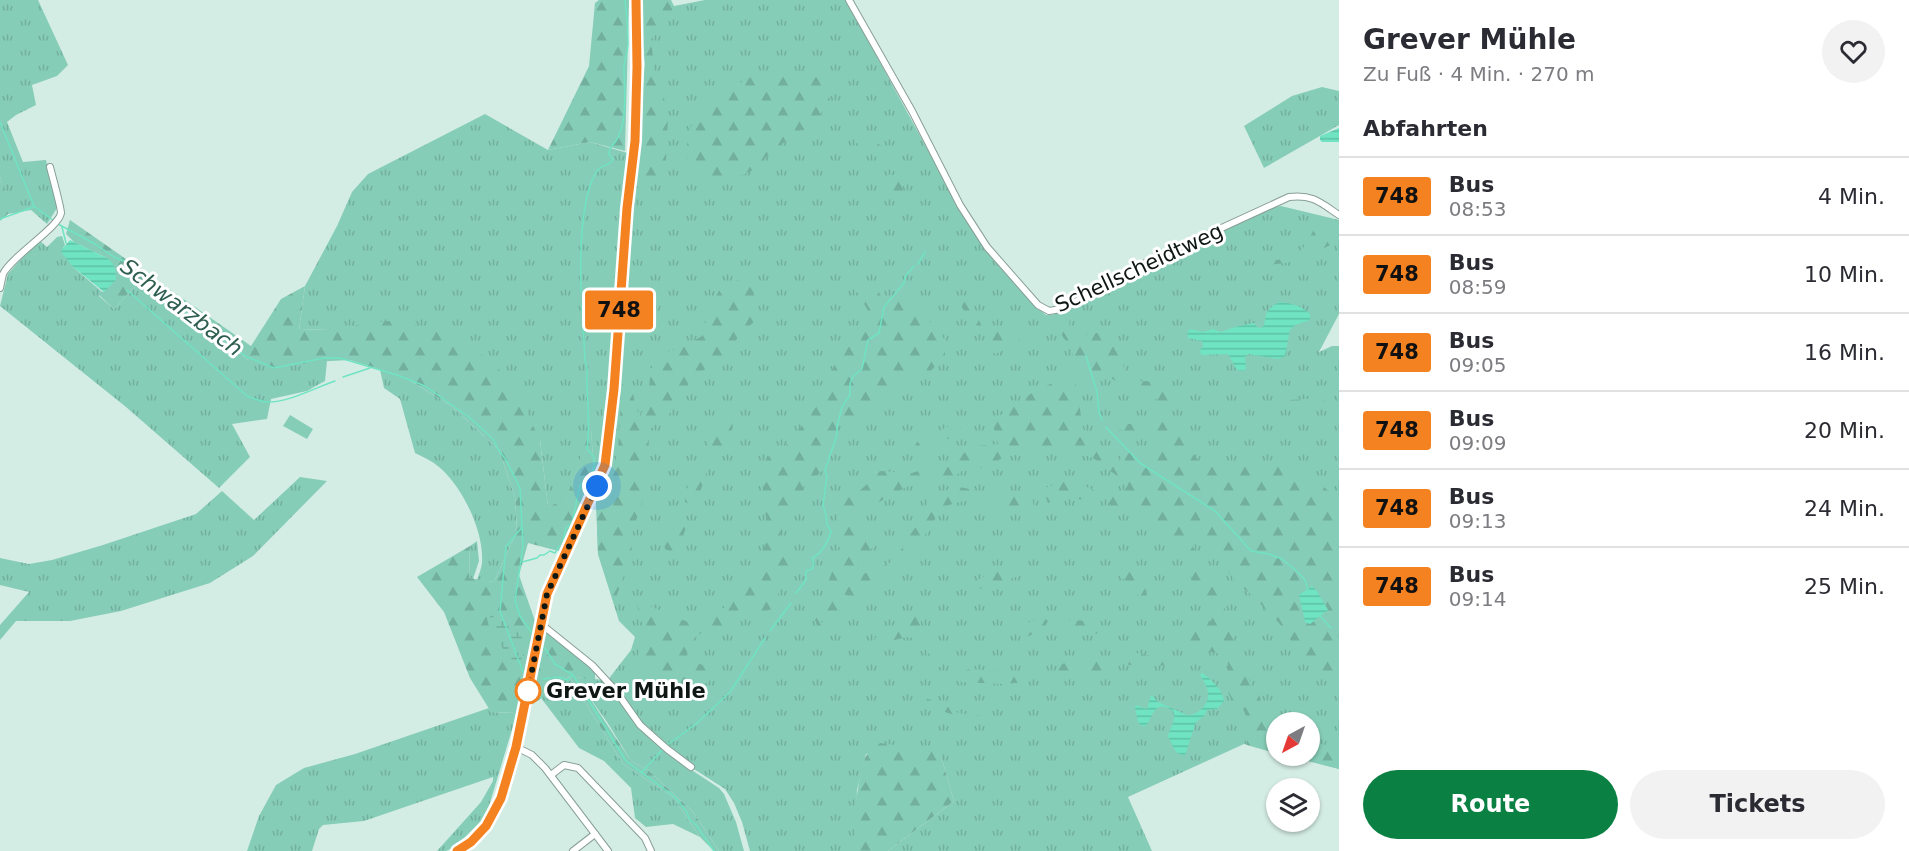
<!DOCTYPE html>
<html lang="de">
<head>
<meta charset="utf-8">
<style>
	:root { --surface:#fff; --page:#f2f2f3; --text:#2b2b33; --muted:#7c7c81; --line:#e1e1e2; --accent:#0b8043 }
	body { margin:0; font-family:"DejaVu Sans",sans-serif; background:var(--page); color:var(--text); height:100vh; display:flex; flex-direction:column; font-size:22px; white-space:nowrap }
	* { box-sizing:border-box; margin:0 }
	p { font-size:20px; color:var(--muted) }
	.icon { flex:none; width:33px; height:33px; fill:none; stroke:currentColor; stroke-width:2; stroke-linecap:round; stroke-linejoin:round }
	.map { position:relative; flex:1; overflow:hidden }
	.side { display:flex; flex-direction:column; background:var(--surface); width:570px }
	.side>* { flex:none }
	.badge { padding:0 12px; border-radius:4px; font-size:21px; line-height:39px }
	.needle { width:39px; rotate:220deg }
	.buttons { position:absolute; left:1266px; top:712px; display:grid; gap:12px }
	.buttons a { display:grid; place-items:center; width:54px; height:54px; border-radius:50%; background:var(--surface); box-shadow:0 2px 4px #0004; font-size:30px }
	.you { position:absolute; width:30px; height:30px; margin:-15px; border:4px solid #fff; border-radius:50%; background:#1a73e8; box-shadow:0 0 0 9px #1a73e833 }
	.map>.badge { position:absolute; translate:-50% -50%; box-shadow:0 0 0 3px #fff }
	h2 { padding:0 24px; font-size:22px; line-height:54px }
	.round { display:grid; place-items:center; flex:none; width:63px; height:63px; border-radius:32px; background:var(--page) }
	.head { display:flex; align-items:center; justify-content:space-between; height:102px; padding:0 24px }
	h1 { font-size:28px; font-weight:700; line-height:45px }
	.button { display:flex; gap:12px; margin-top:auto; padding:12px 24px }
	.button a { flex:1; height:69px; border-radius:36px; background:var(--accent); color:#fff; font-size:24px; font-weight:700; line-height:69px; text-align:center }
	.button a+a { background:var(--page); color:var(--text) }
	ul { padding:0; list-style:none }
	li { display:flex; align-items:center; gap:18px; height:78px; padding:0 24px; border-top:2px solid var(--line) }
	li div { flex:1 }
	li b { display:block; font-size:22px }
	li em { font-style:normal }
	li .badge { min-width:66px; font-weight:700; text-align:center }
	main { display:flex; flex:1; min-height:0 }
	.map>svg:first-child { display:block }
</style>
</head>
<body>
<main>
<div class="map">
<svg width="1339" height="851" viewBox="0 0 1339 851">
	<defs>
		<pattern id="grass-tufts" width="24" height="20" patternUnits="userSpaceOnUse" patternTransform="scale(1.5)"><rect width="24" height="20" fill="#86cdb7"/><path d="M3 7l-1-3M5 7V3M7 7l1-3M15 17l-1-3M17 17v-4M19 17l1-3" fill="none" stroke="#72af9c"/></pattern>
		<pattern id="forest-firs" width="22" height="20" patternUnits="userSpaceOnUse" patternTransform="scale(1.5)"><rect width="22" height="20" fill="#86cdb7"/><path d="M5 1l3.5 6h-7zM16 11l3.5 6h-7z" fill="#72af9c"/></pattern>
		<pattern id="wetland-marsh" width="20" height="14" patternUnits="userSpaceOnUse" patternTransform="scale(1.5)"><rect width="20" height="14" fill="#86cdb7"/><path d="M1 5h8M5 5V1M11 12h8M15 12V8" fill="none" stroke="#72af9c"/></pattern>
		<pattern id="water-rules" width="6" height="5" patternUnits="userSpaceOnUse" patternTransform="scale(1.5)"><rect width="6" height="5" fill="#6fe3c2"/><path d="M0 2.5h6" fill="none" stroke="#5fc2a6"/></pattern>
	</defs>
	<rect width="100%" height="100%" fill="#d4ede4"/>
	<g fill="url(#grass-tufts)">
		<polygon points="0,0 38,0 68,65 57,76 32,85 36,105 16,115 7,122 23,162 46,160 57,208 47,224 31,210 8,214 8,204 0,177"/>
		<polygon points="705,0 846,0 967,222 1034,305 1046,315 1052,315 1073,306 1115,285 1144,268 1273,207 1281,206 1339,220 1339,314 1319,352 1332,346 1339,346 1339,769 1289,756 1310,756 1310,723 1276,723 1276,753 1244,744 1128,797 1152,851 888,851 954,801 943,763 937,752 866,754 857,790 856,851 750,851 742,822 734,803 725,789 683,762 662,748 681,763 719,788 724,794 736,822 744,851 719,851 693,812 648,770 631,761 607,722 575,677 605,680 639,727 607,681 631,650 635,637 619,621 598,554 596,499 591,430 566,500 548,507 540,440 328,329 299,330 305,286 337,226 352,192 368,174 485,114 548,150 590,142 638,156 645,64 642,8 674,6"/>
		<polygon points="1322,87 1339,91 1339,125 1264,168 1244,126 1292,96"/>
		<polygon points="62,236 65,245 63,248 73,267 101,291 99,296 114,309 140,281 181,308 248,360 327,361 325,381 307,391 271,399 267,419 232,424 250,457 219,488 126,407 0,306 8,274 28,251 39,240 47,247 57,237"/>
		<path d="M380,370L404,377L453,407L499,450L515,497L517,531L494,582L477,580C479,574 482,567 482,562C484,531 462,486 439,467C432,461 423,457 415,453L400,399L384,388Z"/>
		<polygon points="300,477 327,481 253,556 210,583 121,611 70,621 16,621 0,640 0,625 29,592 0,585 0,558 29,564 52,560 103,545 196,514 222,491 254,520"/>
		<polygon points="477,541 479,561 473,579 469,578 470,546"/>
		<polygon points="569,676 623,764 673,797 700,837 673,824 646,827 635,818 631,788 604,761 579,748 541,698"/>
		<polygon points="489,708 491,712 517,713 486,816 455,847 446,851 437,851 481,802 493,781 493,777 364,821 323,825 319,829 312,851 247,851 259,816 276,785 304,768 355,754"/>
	</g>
	<g fill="url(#forest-firs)" fill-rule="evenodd">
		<polygon points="599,0 629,0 625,151 590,142 548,150 589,66 595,3"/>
		<polygon points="638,0 671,0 674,6 665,27 651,39 655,75 662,89 668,117 666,161 651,187 643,186 635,189 645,64"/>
		<polygon points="803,70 823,79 830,100 818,118 772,151 755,169 736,178 712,181 692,170 685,154 692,123 712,100 755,74"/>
		<path d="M857,135C871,135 883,146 890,157L889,161L879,159L854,141Z"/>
		<path d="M891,174C902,179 903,187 905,198L900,203L892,198L885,183L887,176Z"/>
		<polygon points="0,177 9,205 8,214 0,221"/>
		<polygon points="70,220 251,346 281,299 305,286 299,330 328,329 396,320 461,337 510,379 540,440 548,507 566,499 591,428 595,484 562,552 528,543 519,575 535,621 570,648 595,673 595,680 576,677 631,761 648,770 693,812 719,851 714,851 700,837 673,797 623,764 569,676 539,700 517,713 491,712 470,678 444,612 417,577 470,546 469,578 494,582 517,531 515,497 499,450 453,407 406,378 350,360 312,362 276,369 248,360 181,308 140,281 114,309 99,295 101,291 104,292 109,259 74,242 66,234"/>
		<path d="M1333,223L1339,228V242C1326,246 1323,249 1312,255C1299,262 1283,263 1269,265L1271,261C1303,256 1302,251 1317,224Z"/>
		<path d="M743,278L754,292V322L740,334L729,352L712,363L690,382L669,414L650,429L644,497L633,529L631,556L614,603L598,554L596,499L611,481L618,450L622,382L621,330L624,315C630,348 627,385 640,417L648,396L651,369L661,354L683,347L702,336L708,311L721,287Z"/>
		<path d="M860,282L876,287L882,298L889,305L898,297L911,299L945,340V355L930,372L911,378L894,388L853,422L839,424L824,470L805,483L800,497L784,512L778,551L792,560L772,609L701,633L688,643L687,660L723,671L687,697L636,660C647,635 644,625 635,600L688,622L708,620L725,607L752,570L768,540L761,466L769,456L784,448L820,402L840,350L851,330L874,321L855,288Z"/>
		<path d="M961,295C970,305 977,315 982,327L980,330L962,308Z"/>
		<path d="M1071,307L1069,327L1075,336C1083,337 1087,335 1095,333C1106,332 1118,343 1126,350L1123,364L1127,377L1137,381L1165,382L1168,389L1187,402L1182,406L1170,405L1123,386L1105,374L1090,371L1074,372L1083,428L1092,444L1118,469L1121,456L1126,453L1142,452L1155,446L1158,439C1144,431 1129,434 1115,428L1113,425L1175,421L1176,432L1198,460L1207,466L1220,467L1245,465L1279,466L1313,478L1330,492L1339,495V623L1334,624L1328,630L1339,638V691L1300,654L1279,623L1254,597L1239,585L1228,572L1209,543L1202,538L1196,525L1189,520L1186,523L1184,532L1217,588L1233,630L1235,646L1252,686L1259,694L1265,714L1277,723L1276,753L1247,745L1246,712C1213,691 1237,677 1224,654C1209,653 1191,647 1180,636L1181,633L1210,622L1214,615L1212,606L1194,583L1177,549L1162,538C1158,511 1132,514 1110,506L1109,500L1112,494C1119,492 1126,491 1128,484L1093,458L1075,451L1053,452L1041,449L1002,458L987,467L963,470L948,481L933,480L912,484L868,508L855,523L869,535L873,546L868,555L858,561L863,574L892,562L899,554L906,540L918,524V518L928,502L945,491L960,487L969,489L973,494V498L949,505L941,510L909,559L893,573L854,599L844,594L828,583L840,548L834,535L841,503L864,487L880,471L912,473L955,459L974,446L998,444L992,421L1032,393L1074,372L1072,350L1050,318ZM1312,586L1317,591L1328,610L1310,624L1305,622L1299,595Z"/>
		<path d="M1012,326L1024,327L1025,334L1018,341L996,354L987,351C981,334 998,328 1012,326Z"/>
		<polygon points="1306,399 1339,402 1339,412 1308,404 1289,403 1290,400"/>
		<path d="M731,417C736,430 728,442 719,453H710C705,444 711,434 715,425Z"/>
		<polygon points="957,422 961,428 951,438 938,441 918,455 913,454 916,443"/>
		<path d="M703,466L707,467C706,478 699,498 691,505L685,502C684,489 694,475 703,466Z"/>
		<path d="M1064,482L1078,484L1092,489L1096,492V500C1075,501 1069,493 1048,503L1043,490L1047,487Z"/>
		<polygon points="1030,492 1034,506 988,507 995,493"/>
		<path d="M687,522C687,528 683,533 683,539C683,544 684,547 683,552L677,555L665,549C662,539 664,533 671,525Z"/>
		<path d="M1016,566L1023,572L1019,576L970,592L967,588C980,577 999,567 1016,566Z"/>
		<path d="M1123,567C1134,573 1146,583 1147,596L1141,598L1119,574Z"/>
		<polygon points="831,601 836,601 841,606 840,610 826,616 821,621 828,633 825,634 819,630 815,620 823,608"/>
		<path d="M923,612L919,629L928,644L942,660V667H937L932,657L915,638L907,637L878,644L874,643L875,638C882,633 889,631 898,628C907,623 912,614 923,612Z"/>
		<path d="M1037,618H1044L1048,621C1044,630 1031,636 1022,638L1021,635L1025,624Z"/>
		<path d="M1069,620L1094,621L1101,625L1103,632C1089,636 1069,639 1060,627L1063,621Z"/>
		<polygon points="1123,650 1156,657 1167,660 1170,665 1142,667 1119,663 1119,654"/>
		<polygon points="1098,658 1110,663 1114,671 1057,676 1056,671 1058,665 1081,659"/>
		<polygon points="969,669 1015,672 1030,677 1029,682 1003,684 961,682 960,674"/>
		<path d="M921,693C928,702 937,701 947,705C951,707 954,712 959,713C971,716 986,713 996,724L994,727L922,705L918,701V696Z"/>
		<polygon points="1310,741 1314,743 1339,747 1339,769 1289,756 1310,756"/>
		<path d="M880,743L937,751L943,763L954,801L888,851H856C851,835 858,772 866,756C869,751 876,747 880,743Z"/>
	</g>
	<polygon fill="url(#wetland-marsh)" points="509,610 512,626 524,640 526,647 517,669 507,662 503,657 504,650 491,633 487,619 495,613"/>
	<polygon fill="#86cdb7" points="290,415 313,429 307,439 283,426"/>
	<g fill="url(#water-rules)">
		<polygon points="1339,128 1339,142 1322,142 1320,140 1320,136"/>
		<path d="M70,240L109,259C115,266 116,271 116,280L104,292L73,267L61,252L63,248Z"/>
		<path d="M1280,302C1291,303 1302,306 1310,314V320L1295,325L1290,330L1285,356L1278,359L1248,354L1245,357L1246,369L1242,371L1237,370L1228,354L1201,355L1200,350L1203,346L1202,341L1188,338L1187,333L1190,329L1203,332L1213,329L1221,332L1235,327L1254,323L1257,327L1261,328L1264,325C1266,313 1268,307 1280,302Z"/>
		<polygon points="1312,586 1317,591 1328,610 1310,624 1305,622 1299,595"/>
		<path d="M1202,673C1211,679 1223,690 1224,701L1217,709L1207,710L1204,716L1196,722L1185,755C1173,755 1174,745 1168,737C1169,728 1177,721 1173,711C1155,699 1154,714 1146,726H1142L1138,722L1135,708L1136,705L1146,709C1150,705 1148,699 1152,695L1158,702L1187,715C1198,716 1210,703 1208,693C1208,687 1203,680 1200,675Z"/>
	</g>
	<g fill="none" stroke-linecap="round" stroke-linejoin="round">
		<g stroke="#6fe3c2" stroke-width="1.5">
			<polyline points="0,122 34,206 54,221"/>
			<polyline points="0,219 33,207"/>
			<polyline points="58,224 95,244 114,257 124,261 153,281 245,356 274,368 324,358 340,358 397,375 425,386 469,417 493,439 498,449 506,460 520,488 523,546 515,600 520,616 532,633"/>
			<polyline points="62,227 66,243"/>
			<polyline points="918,264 925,252"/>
			<path d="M127,290L247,396C253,398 259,401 266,402C288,403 314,388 335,381"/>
			<polyline points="1086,356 1097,392 1099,412 1102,420"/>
			<polyline points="343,377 370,368"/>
			<polyline points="1106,427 1140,463 1215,511 1251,551 1269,554 1282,559 1299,573 1305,580 1308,590"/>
			<polyline points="522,527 506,547 500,611 523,672"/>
			<path d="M563,541L566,528L572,523L580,485C592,477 595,471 594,457L587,449C590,427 588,407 587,385C586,377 589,368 585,361L582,305L584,295L581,291C580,261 580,196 597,171C601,165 608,166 612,161L613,159L609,155L610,148C630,131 624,89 624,66C625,58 628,50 628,43C628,28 627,14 625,0"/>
			<polyline points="522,562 537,558 540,555 544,555 550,551 555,553 559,546"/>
			<path d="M796,593L806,580V571L812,569L814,564L812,558C821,554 829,541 831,531L827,525L826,515L823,505L827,476L825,470L837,435V427L842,407L850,395V384L853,376L862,369L868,340L879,333L884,307L904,283L905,277L914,266"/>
			<polyline points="1320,616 1331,628"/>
			<polyline points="770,631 791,603"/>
			<polyline points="545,648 555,664 573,675 626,761 675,797 686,811 690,820 696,825 714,851"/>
			<polyline points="543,679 560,677 567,680 573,675"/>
			<polyline points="667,745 696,724 730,692 765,638"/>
			<polyline points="641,773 662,750"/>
		</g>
		<g stroke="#889f97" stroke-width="8">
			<g id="minor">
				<path d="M849,0L912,111L960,205L987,247L1038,305L1049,311L1061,309L1113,283L1141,265L1289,197C1313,194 1321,203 1339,215"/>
				<path d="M0,288C1,284 2,278 3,274C12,256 59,227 61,213C61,207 52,175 50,167"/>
				<polyline points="541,624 592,665 616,691 640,725 667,749 691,767"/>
				<polyline points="516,747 532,755 545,768 608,851"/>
				<polyline points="551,775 564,765 578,768 645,838 651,851"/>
				<polyline points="573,851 595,834"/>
			</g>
		</g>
		<g stroke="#3f977f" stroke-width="9">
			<polyline id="major" points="457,851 471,841 486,827 501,798 516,747 547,594 605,465 613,389 627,208 635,141 637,67 636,0"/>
		</g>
		<use href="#minor" stroke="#fff" stroke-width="6"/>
		<use href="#major" stroke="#9bead5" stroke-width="8"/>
	</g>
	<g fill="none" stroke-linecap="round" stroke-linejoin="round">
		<g stroke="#fff" stroke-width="14">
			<polyline id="line" points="457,851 471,842 486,826 501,798 516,747 547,594 605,465 614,389 627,208 635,141 637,67 636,0"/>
		</g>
		<use href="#line" stroke="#f58220" stroke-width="9"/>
		<polyline stroke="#0e1714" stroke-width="6" stroke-dasharray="0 10.8" points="528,691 547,594 597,486"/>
	</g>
	<circle fill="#fff" stroke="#f58220" stroke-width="3" cx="528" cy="691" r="12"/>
	<g text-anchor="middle" stroke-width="6" stroke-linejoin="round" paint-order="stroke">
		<g font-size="21" fill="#0e1714" stroke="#fff">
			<text transform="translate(1139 268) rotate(-25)" y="7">Schellscheidtweg</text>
		</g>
		<g font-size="21" font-weight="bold" fill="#0e1714" stroke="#fff" text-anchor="start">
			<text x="546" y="698">Grever Mühle</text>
		</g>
		<g font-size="22" font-style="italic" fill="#2c5d4f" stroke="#fff">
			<text transform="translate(182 307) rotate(37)" y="8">Schwarzbach</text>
		</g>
	</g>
</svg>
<div class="buttons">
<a><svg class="needle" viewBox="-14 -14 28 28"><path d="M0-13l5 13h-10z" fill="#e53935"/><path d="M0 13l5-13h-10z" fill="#7c7c81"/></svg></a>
<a><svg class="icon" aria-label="layers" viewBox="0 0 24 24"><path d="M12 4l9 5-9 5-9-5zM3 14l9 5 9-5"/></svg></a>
</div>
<div class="you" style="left:597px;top:486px"></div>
<b class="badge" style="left:619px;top:310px;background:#f58220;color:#111">748</b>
</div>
<section class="side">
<div class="head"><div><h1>Grever Mühle</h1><p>Zu Fuß · 4 Min. · 270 m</p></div><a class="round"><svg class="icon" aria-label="heart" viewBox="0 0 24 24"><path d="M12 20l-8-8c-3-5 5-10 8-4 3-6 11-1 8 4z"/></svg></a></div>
<h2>Abfahrten</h2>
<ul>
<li><span class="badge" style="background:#f58220;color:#111">748</span><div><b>Bus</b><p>08:53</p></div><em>4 Min.</em></li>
<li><span class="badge" style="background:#f58220;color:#111">748</span><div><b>Bus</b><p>08:59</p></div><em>10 Min.</em></li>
<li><span class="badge" style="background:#f58220;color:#111">748</span><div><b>Bus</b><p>09:05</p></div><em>16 Min.</em></li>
<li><span class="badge" style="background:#f58220;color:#111">748</span><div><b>Bus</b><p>09:09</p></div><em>20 Min.</em></li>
<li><span class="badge" style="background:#f58220;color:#111">748</span><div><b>Bus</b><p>09:13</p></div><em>24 Min.</em></li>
<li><span class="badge" style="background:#f58220;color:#111">748</span><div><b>Bus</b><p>09:14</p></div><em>25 Min.</em></li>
</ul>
<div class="button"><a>Route</a><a>Tickets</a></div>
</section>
</main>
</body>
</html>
